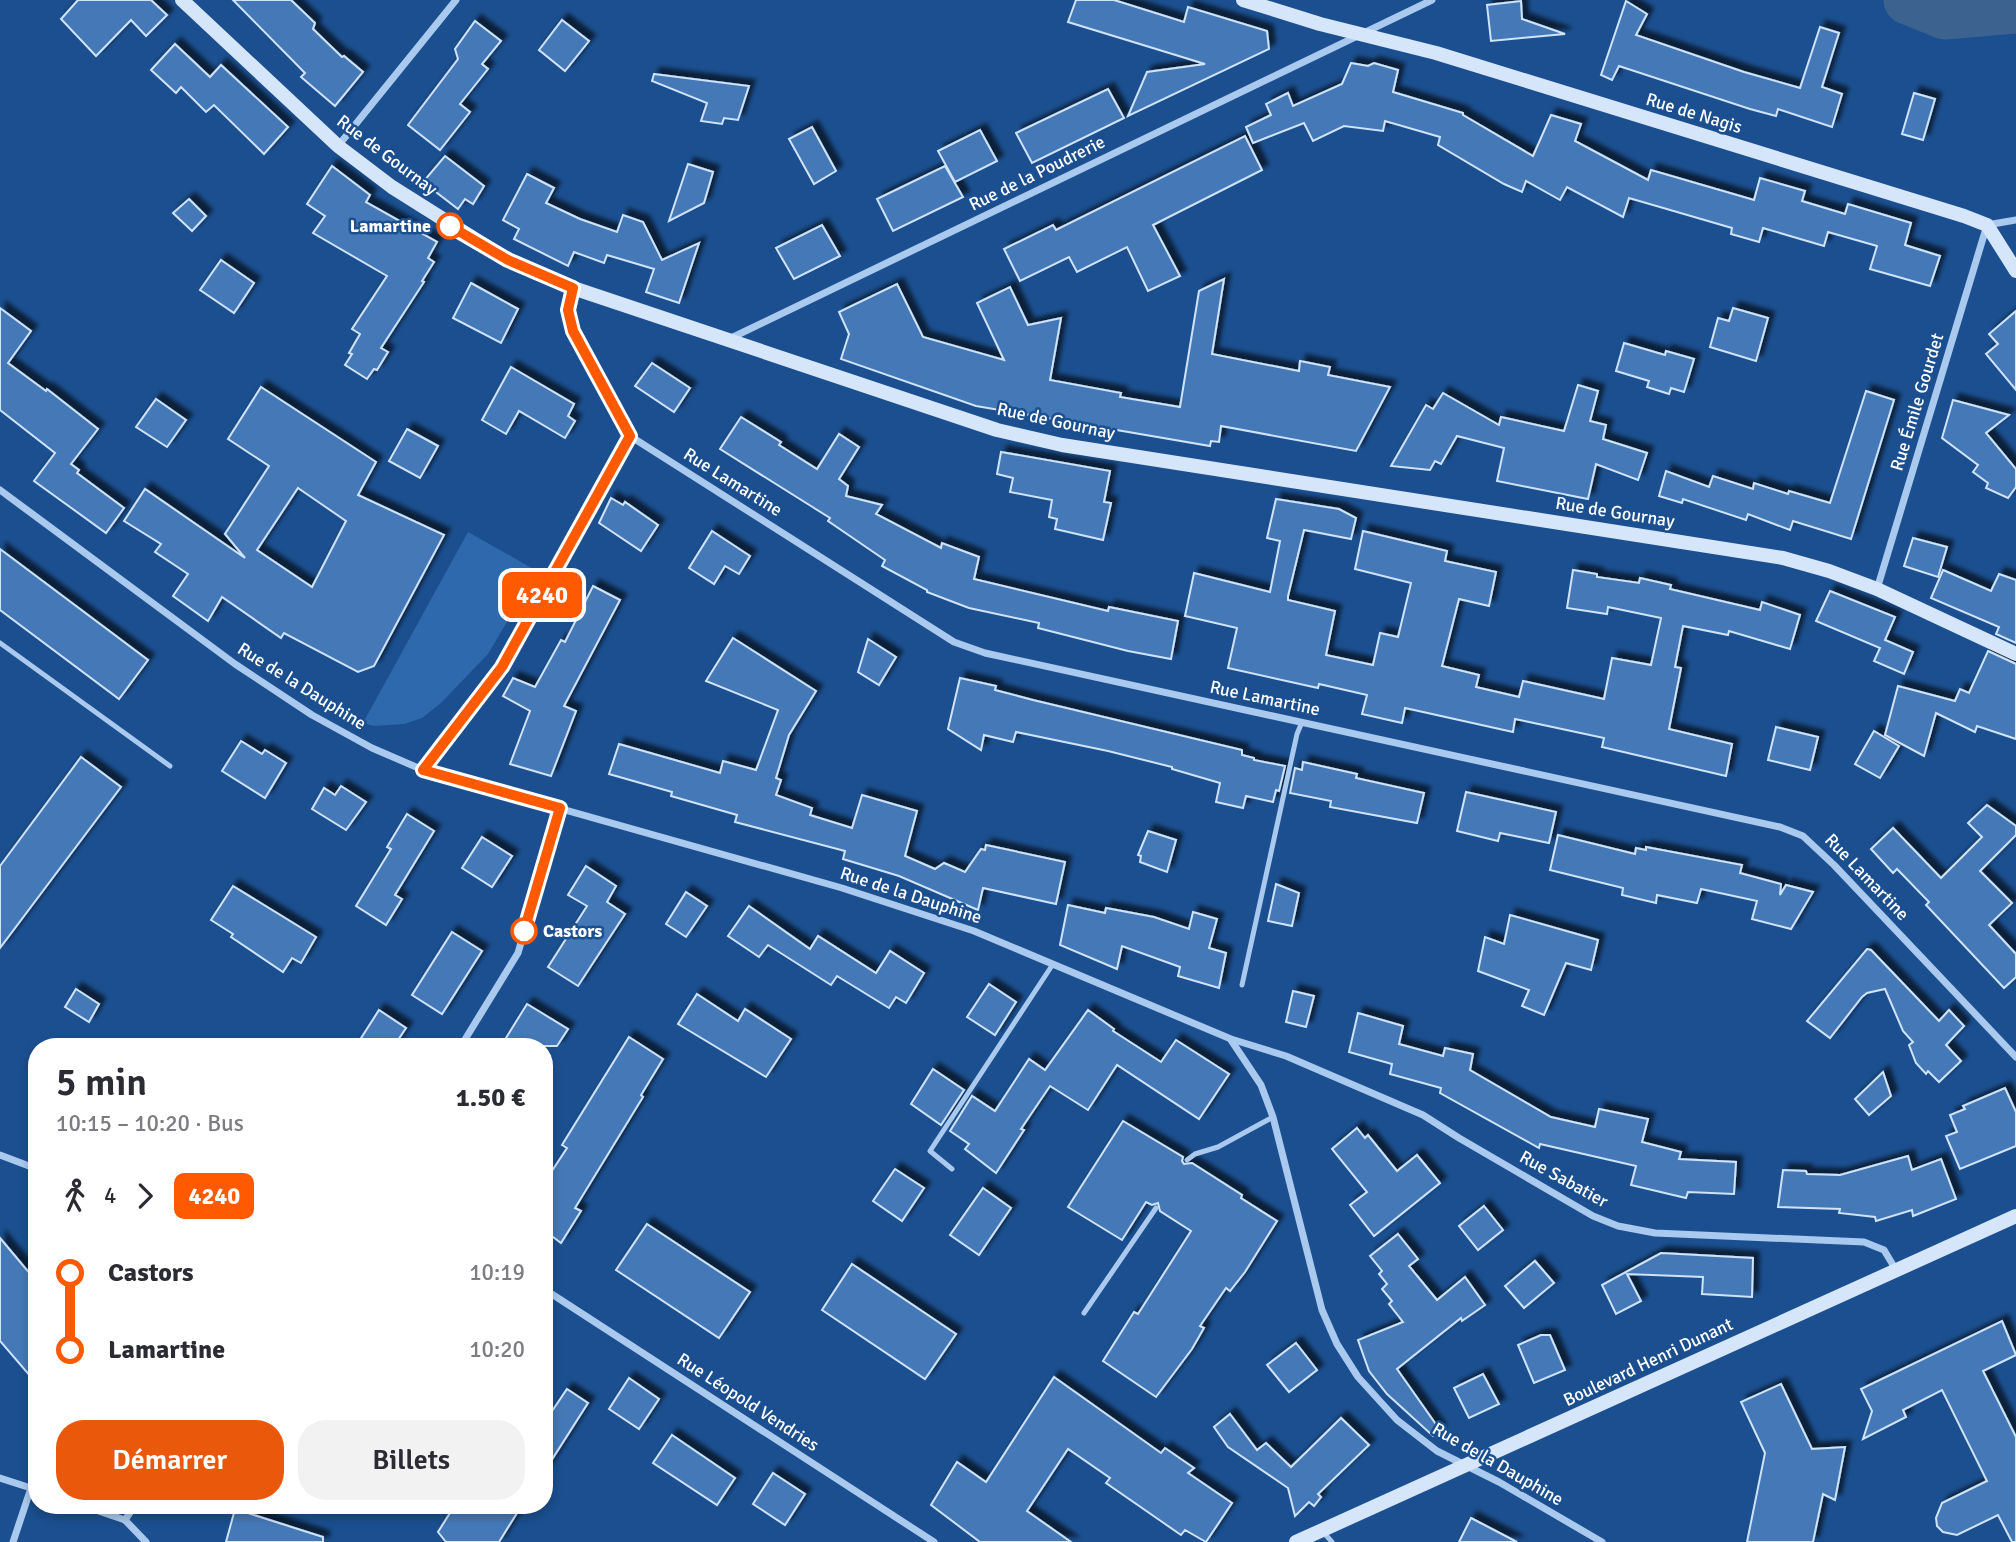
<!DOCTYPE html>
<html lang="fr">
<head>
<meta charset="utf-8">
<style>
	:root { --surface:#fff; --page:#f2f2f3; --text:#2b2b33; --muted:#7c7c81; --accent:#ea580c }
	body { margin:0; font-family:Signika,sans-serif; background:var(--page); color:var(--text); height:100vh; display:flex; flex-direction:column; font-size:26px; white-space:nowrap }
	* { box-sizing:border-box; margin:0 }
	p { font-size:23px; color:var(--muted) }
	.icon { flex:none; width:38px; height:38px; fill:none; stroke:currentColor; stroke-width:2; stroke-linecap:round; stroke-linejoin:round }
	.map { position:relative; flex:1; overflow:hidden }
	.details { position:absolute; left:28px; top:1038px; width:525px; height:476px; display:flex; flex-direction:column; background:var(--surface); border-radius:28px; box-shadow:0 4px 10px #0003 }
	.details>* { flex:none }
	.badge { padding:0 14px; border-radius:10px; font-size:24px; line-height:46px }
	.map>.badge { position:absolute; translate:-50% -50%; box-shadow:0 0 0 4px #fff }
	.legs { display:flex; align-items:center; gap:10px; height:77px; padding:0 28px; font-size:23px }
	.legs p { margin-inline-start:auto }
	.head { display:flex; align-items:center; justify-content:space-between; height:119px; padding:0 28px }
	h1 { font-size:38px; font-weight:600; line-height:52px }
	.primary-button { display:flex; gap:14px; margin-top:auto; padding:14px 28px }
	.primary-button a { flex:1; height:80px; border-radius:28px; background:var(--accent); color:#fff; font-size:28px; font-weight:600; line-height:80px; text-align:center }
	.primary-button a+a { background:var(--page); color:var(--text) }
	ul { padding:0 28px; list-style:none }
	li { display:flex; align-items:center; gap:24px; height:77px; font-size:26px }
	li i { display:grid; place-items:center; width:10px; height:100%; margin:0 9px; background:currentColor }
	li i::after { content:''; width:18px; height:18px; margin:-9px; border:5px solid; border-radius:50%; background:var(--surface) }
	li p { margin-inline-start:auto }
	li:first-child i { background:linear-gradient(#0000 50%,currentColor 0) }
	li:last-child i { background:linear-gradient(currentColor 50%,#0000 0) }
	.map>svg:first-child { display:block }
</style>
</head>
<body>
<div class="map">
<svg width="2016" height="1542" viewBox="0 0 2016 1542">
	<defs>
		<filter id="shadow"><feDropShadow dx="6" dy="-6" stdDeviation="2" flood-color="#0009"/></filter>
	</defs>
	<rect width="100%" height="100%" fill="#1b4f8f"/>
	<polygon fill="#2e69ad" points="468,532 537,571 488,654 441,703 422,718 404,724 374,726 363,723"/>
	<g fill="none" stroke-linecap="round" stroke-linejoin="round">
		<polyline stroke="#3c6290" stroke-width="49" points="1908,0 1945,15 2016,9"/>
	</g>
	<g fill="#4478b7" stroke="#cfe3fa" stroke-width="2" fill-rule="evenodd" filter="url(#shadow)">
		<polygon points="78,0 151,0 167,15 146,36 131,20 96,56 61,19"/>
		<polygon points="233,0 291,0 315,23 313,29 342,57 344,56 363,72 335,106 301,77 305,73"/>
		<polygon points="1076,0 1114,0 1184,22 1188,7 1267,31 1269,49 1128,116 1147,72 1205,64 1068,22"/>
		<polygon points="1521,1 1522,19 1565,34 1491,41 1487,5"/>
		<polygon points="1626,1 1647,14 1636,35 1744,72 1800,88 1820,27 1839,33 1822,87 1842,94 1832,127 1778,109 1776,116 1750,109 1619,66 1612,80 1601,75"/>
		<polygon points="562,20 589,41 565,71 539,50"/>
		<polygon points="475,21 501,41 482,64 488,69 460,104 470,112 440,150 408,125 458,59 455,49"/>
		<polygon points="175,44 210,77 221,65 288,127 264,154 214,105 206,112 181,87 176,93 151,70"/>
		<polygon points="1351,63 1368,66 1374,63 1398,70 1393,92 1463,113 1463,115 1533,156 1551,115 1581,124 1575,141 1648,180 1651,170 1754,200 1760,178 1805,191 1802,201 1845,214 1848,204 1911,223 1905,245 1940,256 1930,286 1870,269 1877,246 1828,232 1824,246 1763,228 1759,242 1731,234 1732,228 1629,198 1623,217 1567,187 1560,200 1526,181 1522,192 1504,184 1438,145 1440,137 1385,121 1383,131 1344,126 1313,141 1304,123 1253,143 1246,127 1271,115 1266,104 1288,93 1293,106 1342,84"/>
		<polygon points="654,74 749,86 738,120 724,118 722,124 701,121 707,103 652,81"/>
		<polygon points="1108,89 1124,118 1032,163 1016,133"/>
		<polygon points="1914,93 1935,99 1923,140 1902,134"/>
		<polygon points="812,127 836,171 814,184 789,139"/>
		<polygon points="980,130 997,161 955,182 938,151"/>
		<polygon points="1245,136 1262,170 1153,225 1180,276 1148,291 1127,247 1077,272 1069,257 1020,281 1004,249 1053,225 1056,230"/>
		<polygon points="445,156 484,186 473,204 465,199 458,209 423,182"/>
		<polygon points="688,164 713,172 704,203 669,221"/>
		<polygon points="332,166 370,195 366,202 437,242 428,258 434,262 422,281 424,282 381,348 388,352 377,370 374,369 367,379 345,365 352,354 349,353 360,334 352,329 387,276 313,233 325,216 307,204"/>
		<polygon points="945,166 963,197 893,231 877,199"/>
		<polygon points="527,174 554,188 546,203 580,219 617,232 623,215 643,222 662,260 699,243 679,303 646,292 654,269 607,255 604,263 574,252 568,266 514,239 519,229 503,220"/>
		<polygon points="189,199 206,216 192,231 173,213"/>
		<polygon points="822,225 840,256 794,279 776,248"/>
		<polygon points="221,260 254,283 234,313 200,290"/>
		<polygon points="1224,279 1212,354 1299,371 1300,361 1330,367 1328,375 1390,387 1356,451 1221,426 1219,442 1211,441 1210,446 1041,417 976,406 841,359 849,334 839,312 897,284 923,337 1004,360 977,303 1010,287 1028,325 1061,318 1050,380 1121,393 1120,397 1180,407 1199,291"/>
		<polygon points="471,283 518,309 501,343 453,318"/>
		<polygon points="0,308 31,331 8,363 46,391 47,389 98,429 71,464 79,470 77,473 124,508 106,533 34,481 55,453 0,410"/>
		<polygon points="1733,308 1768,318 1756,361 1710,347 1718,318 1729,321"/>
		<polygon points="2016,311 2016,390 1986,354 1998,344 1989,334"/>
		<polygon points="1624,343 1665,355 1666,351 1694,359 1684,392 1671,388 1669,394 1647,387 1649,381 1616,371"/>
		<polygon points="652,363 690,388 674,412 635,386"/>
		<polygon points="511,367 574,404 568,416 575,421 565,438 519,411 506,434 482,420"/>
		<polygon points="1578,385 1598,391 1590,421 1606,425 1603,439 1647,453 1638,480 1596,464 1588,499 1497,481 1504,448 1457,436 1441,464 1435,461 1430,470 1391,466 1426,405 1433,409 1443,393 1499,425 1501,417 1564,431"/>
		<path d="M261,387L376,462L358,495L444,535L374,666L358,672L284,633L281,638L222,597L208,621L173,596L188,574L155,552L161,544L124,521L145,489L245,558L225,534L269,466L228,439ZM298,488L346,521L312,587L257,550Z"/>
		<polygon points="1866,391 1894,400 1851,539 1793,521 1790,530 1748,514 1746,520 1683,499 1682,503 1659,496 1666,471 1709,487 1713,476 1753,489 1754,483 1788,494 1789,491 1830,503"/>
		<polygon points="156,399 186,420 167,447 136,427"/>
		<polygon points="1953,400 2009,415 1986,433 2016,469 2016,487 2008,498 1986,488 1988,483 1973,472 1978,465 1942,438"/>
		<polygon points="741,417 781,442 779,445 817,469 839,434 859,447 839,479 848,486 846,496 882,505 876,514 941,548 942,543 979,557 974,579 1108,611 1109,607 1178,621 1171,659 1128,651 1038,628 1039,623 969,608 927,592 927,590 882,566 885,560 828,521 830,518 720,449"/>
		<polygon points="407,429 438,446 420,478 389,461"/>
		<polygon points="1001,452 1110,471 1104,502 1111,503 1103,540 1055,529 1057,519 1049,517 1052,500 1010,492 1013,478 997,474"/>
		<polygon points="611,498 623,505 625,502 658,525 641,551 599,523"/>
		<polygon points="1276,499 1339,509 1356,518 1351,539 1304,530 1288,596 1288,600 1335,611 1326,655 1373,665 1380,633 1398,637 1411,583 1355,569 1363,531 1447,551 1445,561 1496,572 1489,606 1459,599 1442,666 1479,675 1476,687 1519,697 1523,681 1604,699 1612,658 1651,665 1661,618 1608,607 1607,614 1567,608 1573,570 1597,574 1597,577 1639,583 1640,578 1671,585 1670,589 1760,610 1762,602 1800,615 1790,649 1729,631 1728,635 1683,626 1675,667 1681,668 1669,729 1732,744 1726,776 1602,747 1604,738 1515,719 1513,732 1405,708 1402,723 1362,714 1367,695 1319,684 1318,688 1228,668 1237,628 1185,616 1194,573 1270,592 1280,541 1267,538"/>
		<polygon points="712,531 750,556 739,574 725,566 714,584 689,568"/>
		<polygon points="1913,538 1947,547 1938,577 1904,566"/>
		<polygon points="0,549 148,660 119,699 0,610"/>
		<polygon points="1943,570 1991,591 1999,574 2016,580 2016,643 1996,634 1999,627 1931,598"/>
		<polygon points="593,586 620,600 564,706 576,711 551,776 510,764 530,711 503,696 513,678 535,687 561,640 565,642"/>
		<polygon points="1830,591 1895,617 1885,640 1913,652 1904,674 1874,661 1880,648 1816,621"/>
		<polygon points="733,638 816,691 789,735 776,778 781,780 776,795 812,808 810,815 852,828 862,795 917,811 905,856 935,869 944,863 965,872 981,849 985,850 986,845 1065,862 1056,904 983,888 978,910 899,876 843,859 845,851 735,822 737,815 671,796 672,792 609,774 619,744 720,773 723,761 756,770 778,710 706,681"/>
		<polygon points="868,639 896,657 879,685 858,672"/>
		<polygon points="1988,651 2016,664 2016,739 1977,726 1975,732 1936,713 1924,756 1885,735 1898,686 1955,701 1960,689 1969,693"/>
		<polygon points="960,678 996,686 995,690 1033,700 1242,750 1242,755 1254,758 1254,760 1285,766 1279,791 1276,790 1273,802 1246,796 1243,808 1216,802 1220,783 1172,769 1172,767 1108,751 1016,732 1013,742 984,735 981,750 948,729"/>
		<polygon points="1776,727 1818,737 1810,770 1768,760"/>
		<polygon points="1874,731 1899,746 1880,778 1855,764"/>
		<polygon points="241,741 262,754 265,750 286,763 265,798 222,771"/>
		<polygon points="81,757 121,787 0,948 0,866"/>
		<polygon points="1303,762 1357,774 1356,778 1424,793 1417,823 1330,807 1331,801 1290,793 1295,768 1302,770"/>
		<polygon points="341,786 366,802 346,830 312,809 324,788 335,795"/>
		<polygon points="1466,792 1556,812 1549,843 1500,833 1498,841 1457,831"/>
		<polygon points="1987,805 2016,826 2016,835 1980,871 2012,903 1989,925 2016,954 2016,977 2004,988 1926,905 1929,902 1897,869 1893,873 1871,849 1893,828 1941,878 1982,837 1968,823"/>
		<polygon points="407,814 434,831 395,895 402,899 386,925 356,906 391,849 387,847"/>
		<polygon points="1148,831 1176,840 1167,872 1140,862 1141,856 1138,855"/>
		<polygon points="1558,835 1635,854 1636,848 1646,850 1646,847 1742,865 1740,873 1781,884 1780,895 1786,885 1813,892 1791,929 1752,919 1757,901 1701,889 1697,903 1657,895 1656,903 1622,895 1623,888 1550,870"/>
		<polygon points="482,837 512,856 492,887 462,868"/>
		<polygon points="586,866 616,886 607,902 625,914 578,986 548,967 587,906 568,895"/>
		<polygon points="1276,884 1299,893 1292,926 1268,921"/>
		<polygon points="233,886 316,937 301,963 292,958 283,972 231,937 233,934 211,920"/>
		<polygon points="686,892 707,906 686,937 666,924"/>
		<polygon points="1068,905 1105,913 1106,908 1154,917 1189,929 1193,912 1217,919 1209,948 1226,953 1219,988 1178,976 1180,967 1122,946 1117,969 1060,945"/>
		<polygon points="749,906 810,949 818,936 876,973 890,951 924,973 906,1003 896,997 889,1008 837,976 831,985 768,945 759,957 728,936"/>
		<polygon points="1510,915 1598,940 1591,970 1566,963 1544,1015 1522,1006 1529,990 1478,971 1485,937 1504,944"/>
		<polygon points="452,932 482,951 442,1014 412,995"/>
		<polygon points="1867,949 1871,950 1939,1021 1949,1010 1964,1026 1946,1045 1961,1061 1939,1082 1928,1071 1926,1074 1916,1063 1909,1045 1913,1042 1903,1031 1885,989 1867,993 1862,997 1830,1038 1807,1021"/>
		<polygon points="989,984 1016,1002 995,1035 967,1017"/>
		<polygon points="76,989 99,1004 89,1022 65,1007"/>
		<polygon points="1293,991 1314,996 1306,1027 1286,1022"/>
		<polygon points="697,994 738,1021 745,1009 791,1039 766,1077 678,1024"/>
		<polygon points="527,1004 568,1029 557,1046 501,1046"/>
		<polygon points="379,1010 406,1028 394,1046 356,1046"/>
		<polygon points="1088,1010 1114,1029 1113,1031 1161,1062 1176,1040 1229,1074 1199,1119 1117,1065 1088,1110 1050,1086 1021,1129 1024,1130 996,1173 965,1149 969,1144 950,1131 972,1096 995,1111 1029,1059 1045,1070"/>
		<polygon points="1358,1013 1403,1026 1399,1044 1443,1056 1445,1048 1473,1054 1470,1070 1551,1117 1595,1127 1599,1109 1648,1119 1642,1142 1681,1152 1679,1159 1736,1162 1734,1194 1688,1192 1686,1198 1631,1185 1636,1166 1540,1144 1539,1148 1440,1093 1441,1088 1390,1074 1392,1064 1349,1052"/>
		<polygon points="629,1037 663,1059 641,1095 643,1097 575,1208 581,1211 561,1243 544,1230 544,1183 567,1148 562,1145"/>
		<polygon points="933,1069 964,1090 941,1125 911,1104"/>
		<polygon points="1883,1072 1891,1096 1869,1115 1855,1099"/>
		<polygon points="2005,1088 2016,1112 2016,1146 1960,1169 1946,1136 1957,1132 1950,1115 1965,1109 1963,1106"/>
		<polygon points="1123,1121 1183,1157 1182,1161 1184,1164 1192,1163 1242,1195 1241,1198 1277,1221 1245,1272 1230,1291 1226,1288 1200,1326 1204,1328 1192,1349 1156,1397 1103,1361 1134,1312 1138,1314 1191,1231 1160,1211 1158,1203 1152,1205 1146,1202 1122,1240 1068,1207"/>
		<polygon points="1357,1128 1365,1138 1368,1135 1397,1171 1417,1155 1440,1183 1374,1236 1350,1205 1367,1192 1332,1149"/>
		<polygon points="1908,1156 1912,1170 1941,1159 1956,1199 1913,1216 1912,1210 1876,1221 1875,1217 1839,1213 1840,1209 1778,1207 1783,1170 1806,1171 1807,1174 1840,1175"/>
		<polygon points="895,1169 924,1188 902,1221 873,1201"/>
		<polygon points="983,1188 1011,1208 979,1255 950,1235"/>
		<polygon points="1484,1206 1503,1230 1478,1250 1459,1226"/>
		<polygon points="647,1224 750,1292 719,1338 616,1270"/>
		<polygon points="1398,1234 1418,1259 1409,1266 1437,1300 1465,1277 1485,1305 1462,1321 1461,1318 1397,1369 1440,1430 1433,1436 1387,1394 1369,1371 1358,1340 1403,1322 1389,1304 1392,1301 1382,1289 1387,1284 1379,1274 1382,1271 1370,1256"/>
		<polygon points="0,1238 37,1282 37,1384 0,1341"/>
		<polygon points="1661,1253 1753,1258 1752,1297 1702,1294 1703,1277 1627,1274 1641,1301 1616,1314 1602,1285"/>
		<polygon points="1535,1261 1554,1283 1524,1308 1505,1286"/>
		<polygon points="852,1264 956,1334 925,1379 822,1310"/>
		<polygon points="2002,1321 2016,1355 1983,1371 2016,1437 2016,1542 2012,1542 1998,1515 1957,1535 1943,1532 1937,1526 1936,1518 1942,1503 1987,1481 1942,1390 1903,1410 1906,1417 1863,1439 1872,1411 1861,1389"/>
		<polygon points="1541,1335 1550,1335 1565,1370 1534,1383 1518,1345"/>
		<polygon points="1296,1343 1317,1370 1289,1392 1267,1365"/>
		<polygon points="1483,1374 1499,1404 1469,1418 1454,1388"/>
		<polygon points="1054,1377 1161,1453 1165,1448 1194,1468 1188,1473 1232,1503 1206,1542 1185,1530 1181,1535 1106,1483 1110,1478 1068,1449 1027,1511 1071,1542 980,1542 931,1505 957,1462 986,1482"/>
		<polygon points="629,1378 659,1399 639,1429 609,1409"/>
		<polygon points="1781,1384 1812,1449 1845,1447 1835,1500 1823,1494 1813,1542 1747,1542 1765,1453 1741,1402"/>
		<polygon points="567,1389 588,1403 544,1472 544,1423"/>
		<polygon points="1230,1414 1257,1450 1266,1443 1291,1467 1341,1418 1369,1445 1318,1494 1321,1497 1314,1506 1309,1502 1295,1516 1288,1488 1228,1447 1214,1427"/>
		<polygon points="672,1435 735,1478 717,1505 653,1463"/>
		<polygon points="773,1473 805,1494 785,1525 753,1504"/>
		<polygon points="455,1505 522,1505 499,1542 446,1542 438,1532"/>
		<polygon points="235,1509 323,1537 323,1542 226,1542"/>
		<polygon points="1471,1518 1517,1542 1459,1542"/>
	</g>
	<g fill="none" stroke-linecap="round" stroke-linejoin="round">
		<g stroke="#a9c9ee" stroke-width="5">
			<polyline points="0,643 170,766"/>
			<polyline points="1242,985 1297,734 1302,722"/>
			<polyline points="1187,1160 1195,1154 1218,1147 1273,1117"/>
			<polyline points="952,1169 930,1151 1053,964"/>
			<polyline points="1084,1313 1156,1208"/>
			<polyline points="1324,1533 1332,1542"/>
		</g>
		<g stroke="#a9c9ee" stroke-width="7">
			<polyline points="338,146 456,0"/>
			<polyline points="573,288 568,310 573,331 630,436 954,642 985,653 1780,827 1803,836 1834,865 2016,1057"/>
			<polyline points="731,338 1432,0"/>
			<polyline points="0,490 235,664 312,715 372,748 423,770 842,888 974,931 1231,1039 1286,1056 1423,1115 1459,1138 1593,1216 1618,1226 1655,1233 1864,1242 1884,1250 1896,1270"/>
			<polyline points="1877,589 1987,225 2016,220"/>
			<polyline points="423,770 502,667 630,436"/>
			<polyline points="1231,1040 1261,1085 1273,1117 1322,1310 1337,1344 1358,1377 1397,1420 1437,1451 1499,1482 1602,1542"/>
			<polyline points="461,1046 518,953 560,808"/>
			<polyline points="0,1155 37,1169"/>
			<polyline points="544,1289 934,1542"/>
			<polyline points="0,1478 37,1490"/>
			<polyline points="81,1505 125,1520 146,1542"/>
			<polyline points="125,1520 135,1505"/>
			<polyline points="13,1542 31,1488"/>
		</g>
		<g stroke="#d6e6fa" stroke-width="14">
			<polyline points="182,0 338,146 392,187 508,260 573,288 997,430 1062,445 1783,558 1829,571 1877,589 2016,654"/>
			<polyline points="1243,0 1320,24 1436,53 1964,216 1987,225 2016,271"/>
			<polyline points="1296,1542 2016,1216"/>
		</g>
	</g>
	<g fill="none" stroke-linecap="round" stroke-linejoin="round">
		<g stroke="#fff" stroke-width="16">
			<polyline id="line-1" points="450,226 508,260 573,288 568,310 573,331 630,436 502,667 423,770 560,808 524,931"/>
		</g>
		<use href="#line-1" stroke="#ff5a00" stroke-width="10"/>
	</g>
	<g fill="#fff" stroke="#ff5a00" stroke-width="3.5">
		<circle cx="450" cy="226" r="12"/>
		<circle cx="524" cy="931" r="12"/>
	</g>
	<g text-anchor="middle" stroke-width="5" stroke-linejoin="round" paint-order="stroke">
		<g font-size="18" fill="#fff" stroke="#1b4f8f">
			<text transform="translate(1694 113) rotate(17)" y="6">Rue de Nagis</text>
			<text transform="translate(387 155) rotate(37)" y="6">Rue de Gournay</text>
			<text transform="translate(1037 173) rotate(-26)" y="6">Rue de la Poudrerie</text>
			<text transform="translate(1917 402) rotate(-73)" y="6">Rue Émile Gourdet</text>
			<text transform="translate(1056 421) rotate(12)" y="6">Rue de Gournay</text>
			<text transform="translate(733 482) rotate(32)" y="6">Rue Lamartine</text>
			<text transform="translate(1615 512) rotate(9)" y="6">Rue de Gournay</text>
			<text transform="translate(302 686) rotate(32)" y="6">Rue de la Dauphine</text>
			<text transform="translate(1265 698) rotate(12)" y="6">Rue Lamartine</text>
			<text transform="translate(1867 877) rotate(46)" y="6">Rue Lamartine</text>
			<text transform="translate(911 895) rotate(18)" y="6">Rue de la Dauphine</text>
			<text transform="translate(1564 1179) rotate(29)" y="6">Rue Sabatier</text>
			<text transform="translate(1648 1362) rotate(-25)" y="6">Boulevard Henri Dunant</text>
			<text transform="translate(748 1402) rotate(33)" y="6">Rue Léopold Vendries</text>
			<text transform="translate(1498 1464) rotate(30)" y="6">Rue de la Dauphine</text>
		</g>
		<g font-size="18" font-weight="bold" fill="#fff" stroke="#1b4f8f" text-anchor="end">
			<text x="431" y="232">Lamartine</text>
			<text x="543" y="937" text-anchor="start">Castors</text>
		</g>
	</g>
</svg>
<b class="badge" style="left:542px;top:595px;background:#ff5a00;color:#fff">4240</b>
<section class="details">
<div class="head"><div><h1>5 min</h1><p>10:15 – 10:20 · Bus</p></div><b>1.50 €</b></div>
<div class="legs"><svg class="icon" aria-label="walk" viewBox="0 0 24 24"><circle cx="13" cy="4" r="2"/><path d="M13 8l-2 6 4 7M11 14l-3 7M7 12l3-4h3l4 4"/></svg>4<svg class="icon" aria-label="forward" viewBox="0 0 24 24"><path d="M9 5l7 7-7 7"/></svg><b class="badge" style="background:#ff5a00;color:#fff">4240</b></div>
<ul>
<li><i style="color:#ff5a00"></i><b>Castors</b><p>10:19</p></li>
<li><i style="color:#ff5a00"></i><b>Lamartine</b><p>10:20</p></li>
</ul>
<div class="primary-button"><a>Démarrer</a><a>Billets</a></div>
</section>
</div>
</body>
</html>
